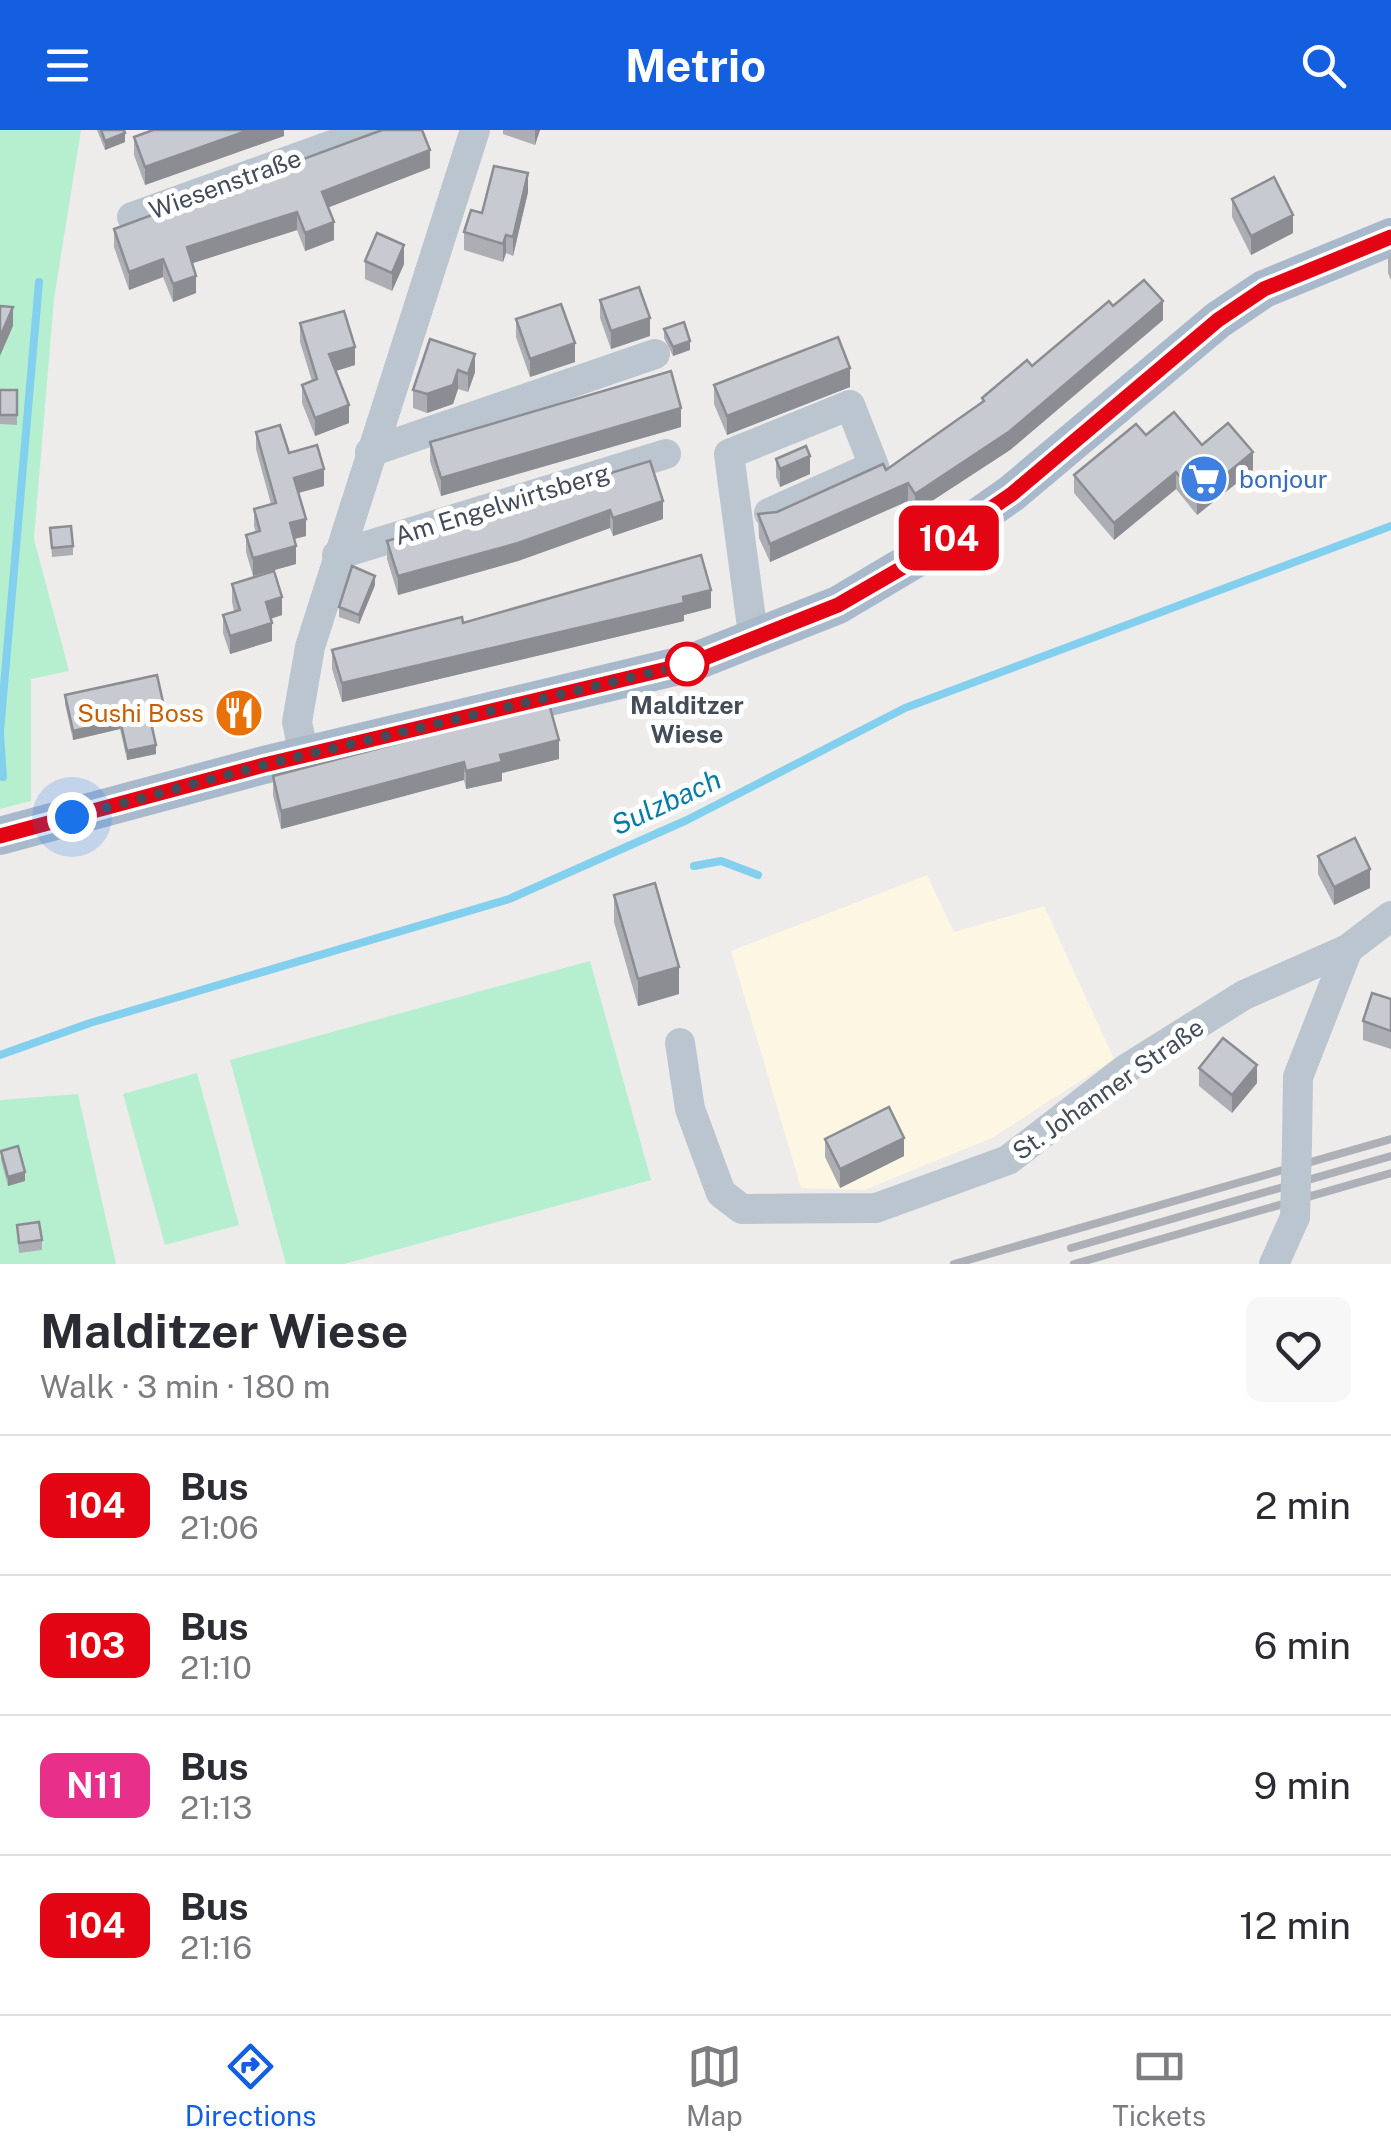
<!DOCTYPE html>
<html lang="en">
<head>
<meta charset="utf-8">
<style>
	:root { --surface:#fff; --page:#f7f7f7; --text:#2b2b33; --muted:#7c7c81; --line:#e1e1e2; --accent:#135fe0 }
	body { margin:0; font-family:"Public Sans",sans-serif; background:var(--page); color:var(--text); height:100vh; display:flex; flex-direction:column; font-size:38px; white-space:nowrap }
	* { box-sizing:border-box; margin:0 }
	p { font-size:32px; color:var(--muted) }
	.icon { flex:none; width:55px; height:55px; fill:none; stroke:currentColor; stroke-width:2; stroke-linecap:round; stroke-linejoin:round }
	.map { position:relative; height:1134px; overflow:hidden }
	.side { display:flex; flex-direction:column; background:var(--surface); flex:1 }
	.side>* { flex:none }
	.badge { padding:0 20px; border-radius:15px; font-size:35px; line-height:65px }
	.you { position:absolute; width:50px; height:50px; margin:-25px; border:8px solid #fff; border-radius:50%; background:#1a73e8; box-shadow:0 0 0 15px #1a73e833 }
	.map>.badge { position:absolute; translate:-50% -50%; box-shadow:0 0 0 5px #fff }
	.round { display:grid; place-items:center; flex:none; width:105px; height:105px; border-radius:15px; background:var(--page) }
	.headline { display:flex; align-items:center; justify-content:space-between; height:170px; padding:0 40px }
	h1 { font-size:48px; font-weight:700; line-height:75px }
	ul { padding:0; list-style:none }
	li { display:flex; align-items:center; gap:30px; height:140px; padding:0 40px; border-top:2px solid var(--line) }
	li div { flex:1 }
	li b { display:block; font-size:38px }
	li em { font-style:normal }
	li .badge { min-width:110px; font-weight:700; text-align:center }
	header { display:flex; justify-content:space-between; align-items:center; height:130px; padding:0 40px; background:var(--accent); color:#fff; font-size:45px; font-weight:700 }
	.tabs { display:flex; justify-content:space-around; align-items:center; height:140px; border-top:2px solid var(--line); background:var(--surface); font-size:28px; color:var(--muted) }
	.tabs a { display:grid; justify-items:center; gap:5px }
	.tabs .active { color:var(--accent) }
	.map>svg:first-child { display:block }
</style>
</head>
<body>
<header><svg class="icon" aria-label="menu" viewBox="0 0 24 24"><path d="M4 6h16M4 12h16M4 18h16"/></svg>Metrio<svg class="icon" aria-label="search" viewBox="0 0 24 24"><circle cx="10" cy="10" r="6"/><path d="M15 15l6 6"/></svg></header>
<div class="map">
<svg width="1391" height="1134" viewBox="0 0 1391 1134">
	<rect width="100%" height="100%" fill="#eeebeb"/>
	<polygon fill="#fcf6e2" points="927,745 954,802 1044,776 1114,929 992,1008 864,1060 801,1058 731,821"/>
	<g fill="#b6efd0">
		<polygon points="0,0 81,0 54,169 34,409 69,541 31,549 31,671 0,679"/>
		<polygon points="590,831 651,1050 344,1134 286,1134 230,930"/>
		<polygon points="197,943 239,1095 165,1115 123,964"/>
		<polygon points="78,964 116,1134 0,1134 0,970"/>
	</g>
	<g fill="none" stroke-linecap="round" stroke-linejoin="round">
		<g stroke="#82d0ee" stroke-width="8">
			<polyline points="0,602 39,152"/>
			<polyline points="0,604 3,647"/>
			<polyline points="694,736 721,731 758,745"/>
			<polyline points="0,925 90,893 509,769 687,690 905,578 1391,396"/>
		</g>
		<g stroke="#bbc5cf" stroke-width="30">
			<polyline points="132,87 374,0"/>
			<polyline points="370,322 655,224"/>
			<polyline points="337,425 666,324"/>
			<polyline points="754,512 729,324 850,275 874,336 769,383"/>
			<polyline points="304,625 297,592 310,517 475,0"/>
			<polyline points="680,913 690,979 721,1063 742,1079 876,1078 1008,1030 1126,939 1244,865 1348,819"/>
			<polyline points="1297,1014 1298,947 1348,819 1391,786"/>
			<polyline points="1274,1134 1295,1087"/>
		</g>
		<polyline stroke="#a9b9cc" stroke-width="38" points="0,706 264,635 691,533 838,475 934,418 1012,363 1218,190 1264,159 1391,107"/>
		<g stroke="#adb0b6" stroke-width="8">
			<polyline points="1071,1118 1391,1026"/>
			<polyline points="954,1134 1391,1009"/>
			<polyline points="1074,1134 1391,1043"/>
		</g>
		<polyline stroke="#bbc5cf" stroke-width="30" points="1295,1087 1297,1014"/>
	</g>
	<g fill="#acaeb4">
		<polygon points="97,0 124,0 125,12 105,20"/>
		<polygon points="284,0 284,6 145,55 134,25 134,7"/>
		<polygon points="503,0 540,0 535,15 503,4"/>
		<polygon points="430,38 328,77 334,110 305,121 297,100 192,133 196,163 173,172 163,147 129,160 114,117 114,99"/>
		<polygon points="528,62 513,126 506,123 503,132 464,120 464,102 482,83"/>
		<polygon points="1232,69 1293,103 1251,125 1232,87"/>
		<polygon points="1391,125 1391,150 1388,143 1388,126"/>
		<polygon points="365,131 404,134 392,161 365,149"/>
		<polygon points="600,170 650,206 611,219 600,188"/>
		<polygon points="1113,176 1163,190 1010,320 915,382 908,371 770,432 759,408 758,384 777,382 886,340 982,273 982,268 1032,236"/>
		<polygon points="516,189 575,232 530,247 516,207"/>
		<polygon points="300,193 355,235 336,241 349,293 315,306 302,273 302,255 312,251 300,212"/>
		<polygon points="664,199 690,220 673,226 664,208"/>
		<polygon points="430,209 475,242 468,262 458,259 453,274 427,283 413,278 413,260"/>
		<polygon points="714,255 850,257 727,305 714,274"/>
		<polygon points="0,260 17,260 17,295 0,294"/>
		<polygon points="681,297 441,366 430,331 430,312"/>
		<polygon points="256,302 289,323 324,356 298,363 306,406 294,409 296,434 253,446 246,422 246,405 256,403 254,396 254,379 271,374 256,319"/>
		<polygon points="1146,305 1202,315 1253,340 1197,385 1176,359 1114,410 1074,363 1074,345"/>
		<polygon points="776,329 810,344 780,357 776,347"/>
		<polygon points="650,331 663,389 613,406 610,398 518,431 398,465 387,429 387,411"/>
		<polygon points="50,398 73,416 73,425 52,427"/>
		<polygon points="232,454 282,485 271,489 272,511 230,524 223,503 223,485 234,481 232,472"/>
		<polygon points="375,455 359,494 339,487 339,477"/>
		<polygon points="711,478 684,485 684,491 342,572 332,539 332,520 463,493"/>
		<polygon points="65,565 165,590 151,593 156,624 127,630 120,599 73,610 65,574"/>
		<polygon points="559,629 502,643 502,651 466,659 464,650 281,699 273,665 273,646"/>
		<polygon points="1318,726 1370,758 1334,775 1318,744"/>
		<polygon points="614,765 679,864 638,876 614,792"/>
		<polygon points="1391,869 1391,919 1363,910 1363,891"/>
		<polygon points="1199,938 1257,953 1232,983 1199,956"/>
		<polygon points="825,1009 904,1026 840,1058 825,1027"/>
		<polygon points="1,1021 25,1051 8,1056 1,1030"/>
		<polygon points="17,1095 42,1110 42,1120 19,1123"/>
	</g>
	<g fill="#8c8d92">
		<polygon points="249,0 284,0 284,6 145,55 145,37"/>
		<polygon points="535,0 540,0 535,15"/>
		<polygon points="125,3 125,12 105,20 105,11"/>
		<polygon points="430,20 430,38 322,80 322,62"/>
		<polygon points="528,43 528,62 513,126 513,107"/>
		<polygon points="297,82 297,100 187,135 187,117"/>
		<polygon points="1293,85 1293,103 1251,125 1251,106"/>
		<polygon points="334,92 334,110 305,121 305,103"/>
		<polygon points="506,105 506,123 503,132 503,114"/>
		<polygon points="404,115 404,134 392,161 392,143"/>
		<polygon points="163,129 163,147 129,160 129,142"/>
		<polygon points="196,146 196,163 173,172 173,154"/>
		<polygon points="1163,171 1163,190 1010,320 915,382 915,364"/>
		<polygon points="13,177 13,196 0,226 0,207"/>
		<polygon points="650,188 650,206 611,219 611,201"/>
		<polygon points="690,211 690,220 673,226 673,217"/>
		<polygon points="575,213 575,232 530,247 530,229"/>
		<polygon points="355,217 355,235 329,243 329,224"/>
		<polygon points="475,224 475,242 468,262 468,244"/>
		<polygon points="850,238 850,257 727,305 727,286"/>
		<polygon points="458,240 458,259 453,274 427,283 427,264"/>
		<polygon points="349,275 349,293 315,306 315,288"/>
		<polygon points="681,278 681,297 441,366 441,348"/>
		<polygon points="1253,322 1253,340 1197,385 1197,368"/>
		<polygon points="810,326 810,344 780,357 780,339"/>
		<polygon points="324,339 324,356 294,364 294,348"/>
		<polygon points="1176,342 1176,359 1114,410 1114,393"/>
		<polygon points="908,353 908,371 770,432 770,414"/>
		<polygon points="663,371 663,389 613,406 613,388"/>
		<polygon points="610,380 610,398 518,431 398,465 398,446"/>
		<polygon points="306,389 306,406 290,410 290,393"/>
		<polygon points="296,416 296,434 253,446 253,428"/>
		<polygon points="375,446 375,455 359,494 359,485"/>
		<polygon points="711,460 711,478 684,485 684,491 342,572 342,553"/>
		<polygon points="282,467 282,485 266,490 266,472"/>
		<polygon points="272,493 272,511 230,524 230,506"/>
		<polygon points="165,581 165,590 149,593 149,584"/>
		<polygon points="120,590 120,599 73,610 73,601"/>
		<polygon points="559,610 559,629 502,643 502,651 466,659 466,641 500,625"/>
		<polygon points="156,615 156,624 127,630 127,621"/>
		<polygon points="464,632 464,650 281,699 281,681"/>
		<polygon points="1370,739 1370,758 1334,775 1334,757"/>
		<polygon points="679,837 679,864 638,876 638,849"/>
		<polygon points="1257,935 1257,953 1232,983 1232,965"/>
		<polygon points="904,1008 904,1026 840,1058 840,1039"/>
		<polygon points="25,1042 25,1051 8,1056 8,1047"/>
	</g>
	<g fill="#c8cad1" stroke="#8c8d92" stroke-width="2.5">
		<polygon points="101,0 124,0 125,3 105,11"/>
		<polygon points="153,0 249,0 145,37 134,7"/>
		<polygon points="382,0 422,0 430,20 322,62 334,92 305,103 297,82 187,117 196,146 173,154 163,129 129,142 114,99"/>
		<polygon points="494,36 528,43 513,107 506,105 503,114 464,102 471,80 482,83"/>
		<polygon points="1274,47 1293,85 1251,106 1232,69"/>
		<polygon points="377,103 404,115 392,143 365,131"/>
		<polygon points="1144,150 1163,171 1010,301 915,364 908,353 770,414 758,384 777,382 883,334 886,340 984,271 982,268 1027,230 1032,236 1109,171 1113,176"/>
		<polygon points="639,157 650,188 611,201 600,170"/>
		<polygon points="561,174 575,213 530,229 516,189"/>
		<polygon points="0,176 13,177 0,207"/>
		<polygon points="344,181 355,217 329,224 349,275 315,288 302,255 317,249 300,193"/>
		<polygon points="684,192 690,211 673,217 664,199"/>
		<polygon points="838,207 850,238 727,286 714,255"/>
		<polygon points="430,209 475,224 468,244 458,240 453,255 427,264 413,260"/>
		<polygon points="671,241 681,278 441,348 430,312"/>
		<rect x="0" y="260" width="17" height="25"/>
		<polygon points="1174,282 1202,315 1228,293 1253,322 1197,368 1176,342 1114,393 1074,345 1136,294 1146,305"/>
		<polygon points="280,295 289,323 317,315 324,339 294,348 306,389 290,393 296,416 253,428 246,405 260,401 254,379 276,373 256,302"/>
		<polygon points="806,316 810,326 780,339 776,329"/>
		<polygon points="650,331 663,371 613,388 610,380 518,413 398,446 387,411"/>
		<polygon points="71,396 73,416 52,418 50,398"/>
		<polygon points="701,425 711,460 683,467 684,473 342,553 332,520 462,487 463,493"/>
		<polygon points="352,436 375,446 359,485 339,477"/>
		<polygon points="274,441 282,467 266,472 272,493 230,506 223,485 240,480 232,454"/>
		<polygon points="157,545 165,581 149,584 156,615 127,621 120,590 73,601 65,565"/>
		<polygon points="549,574 559,610 500,625 502,632 466,641 464,632 281,681 273,646"/>
		<polygon points="1355,708 1370,739 1334,757 1318,726"/>
		<polygon points="655,753 679,837 638,849 614,765"/>
		<polygon points="1372,863 1391,869 1391,901 1363,891"/>
		<polygon points="1223,908 1257,935 1232,965 1199,938"/>
		<polygon points="889,977 904,1008 840,1039 825,1009"/>
		<polygon points="18,1016 25,1042 8,1047 1,1021"/>
		<polygon points="39,1092 42,1110 19,1113 17,1095"/>
	</g>
	<g fill="none" stroke-linecap="round" stroke-linejoin="round">
		<g stroke="#fff" stroke-width="22">
			<polyline id="line" points="0,706 264,635 692,533 838,475 914,431 1012,364 1218,190 1264,159 1391,107"/>
		</g>
		<use href="#line" stroke="#e30513" stroke-width="15"/>
		<polyline stroke="#434d59" stroke-width="10" stroke-dasharray="0 18" points="72,687 264,635 692,533 687,534"/>
	</g>
	<defs>
		<g id="supermarket-disc" transform="scale(2.5)"><circle r="9.5" fill="#3f7fe0" stroke="#fff"/><path d="M-6-5.5h2.5l.6 2H6L4.5 2H-2.5L-4.4-4H-6ZM-1.5 3.2a1.3 1.3 0 1 0 .1 0ZM3 3.2a1.3 1.3 0 1 0 .1 0Z" fill="#fff"/></g>
		<g id="restaurant-disc" transform="scale(2.5)"><circle r="9.5" fill="#e8710a" stroke="#fff"/><path d="M-5-6h1v4h1v-4h1v4h1v-4h1v5L-1.5 .5V6h-2V.5L-5-1ZM5-6V6H3V1.5H1.5Q1.5-4 5-6Z" fill="#fff"/></g>
	</defs>
	<g fill-rule="evenodd">
		<use href="#supermarket-disc" x="1204" y="349"/>
		<use href="#restaurant-disc" x="239" y="583"/>
	</g>
	<circle fill="#fff" stroke="#e30513" stroke-width="5" cx="687" cy="534" r="20"/>
	<g text-anchor="middle" stroke-width="10" stroke-linejoin="round" paint-order="stroke">
		<g font-size="25" fill="#434d59" stroke="#fff">
			<text transform="translate(225 54) rotate(-20)" y="9">Wiesenstraße</text>
			<text transform="translate(502 374) rotate(-17)" y="9">Am Engelwirtsberg</text>
			<text transform="translate(1108 959) rotate(-35)" y="9">St. Johanner Straße</text>
		</g>
		<g font-size="25" fill="#366cbe" stroke="#fff" text-anchor="start">
			<text x="1239" y="358">bonjour</text>
		</g>
		<g font-size="25" font-weight="bold" fill="#434d59" stroke="#fff">
			<text x="687" y="584">Malditzer<tspan x="687" dy="29">Wiese</tspan></text>
		</g>
		<g font-size="25" fill="#c56008" stroke="#fff" text-anchor="end">
			<text x="204" y="592">Sushi Boss</text>
		</g>
		<g font-size="28" font-style="italic" fill="#087ca8" stroke="#fff">
			<text transform="translate(666 672) rotate(-25)" y="10">Sulzbach</text>
		</g>
	</g>
</svg>
<div class="you" style="left:72px;top:687px"></div>
<b class="badge" style="left:949px;top:408px;background:#e30513;color:#fff">104</b>
</div>
<section class="side">
<div class="headline"><div><h1>Malditzer Wiese</h1><p>Walk · 3 min · 180 m</p></div><a class="round"><svg class="icon" aria-label="heart" viewBox="0 0 24 24"><path d="M12 20l-8-8c-3-5 5-10 8-4 3-6 11-1 8 4z"/></svg></a></div>
<ul>
<li><span class="badge" style="background:#e30513;color:#fff">104</span><div><b>Bus</b><p>21:06</p></div><em>2 min</em></li>
<li><span class="badge" style="background:#e30513;color:#fff">103</span><div><b>Bus</b><p>21:10</p></div><em>6 min</em></li>
<li><span class="badge" style="background:#e8308a;color:#fff">N11</span><div><b>Bus</b><p>21:13</p></div><em>9 min</em></li>
<li><span class="badge" style="background:#e30513;color:#fff">104</span><div><b>Bus</b><p>21:16</p></div><em>12 min</em></li>
</ul>
</section>
<nav class="tabs">
<a class="active"><svg class="icon" aria-label="directions" viewBox="0 0 24 24"><path d="M12 3l9 9-9 9-9-9zM9 14v-3h6M13 9l2 2-2 2"/></svg>Directions</a>
<a><svg class="icon" aria-label="map" viewBox="0 0 24 24"><path d="M3 6l6-2 6 2 6-2v14l-6 2-6-2-6 2zM9 4v14M15 6v14"/></svg>Map</a>
<a><svg class="icon" aria-label="tickets" viewBox="0 0 24 24"><path d="M3 7h18v10H3zM15 7v10"/></svg>Tickets</a>
</nav>
</body>
</html>
